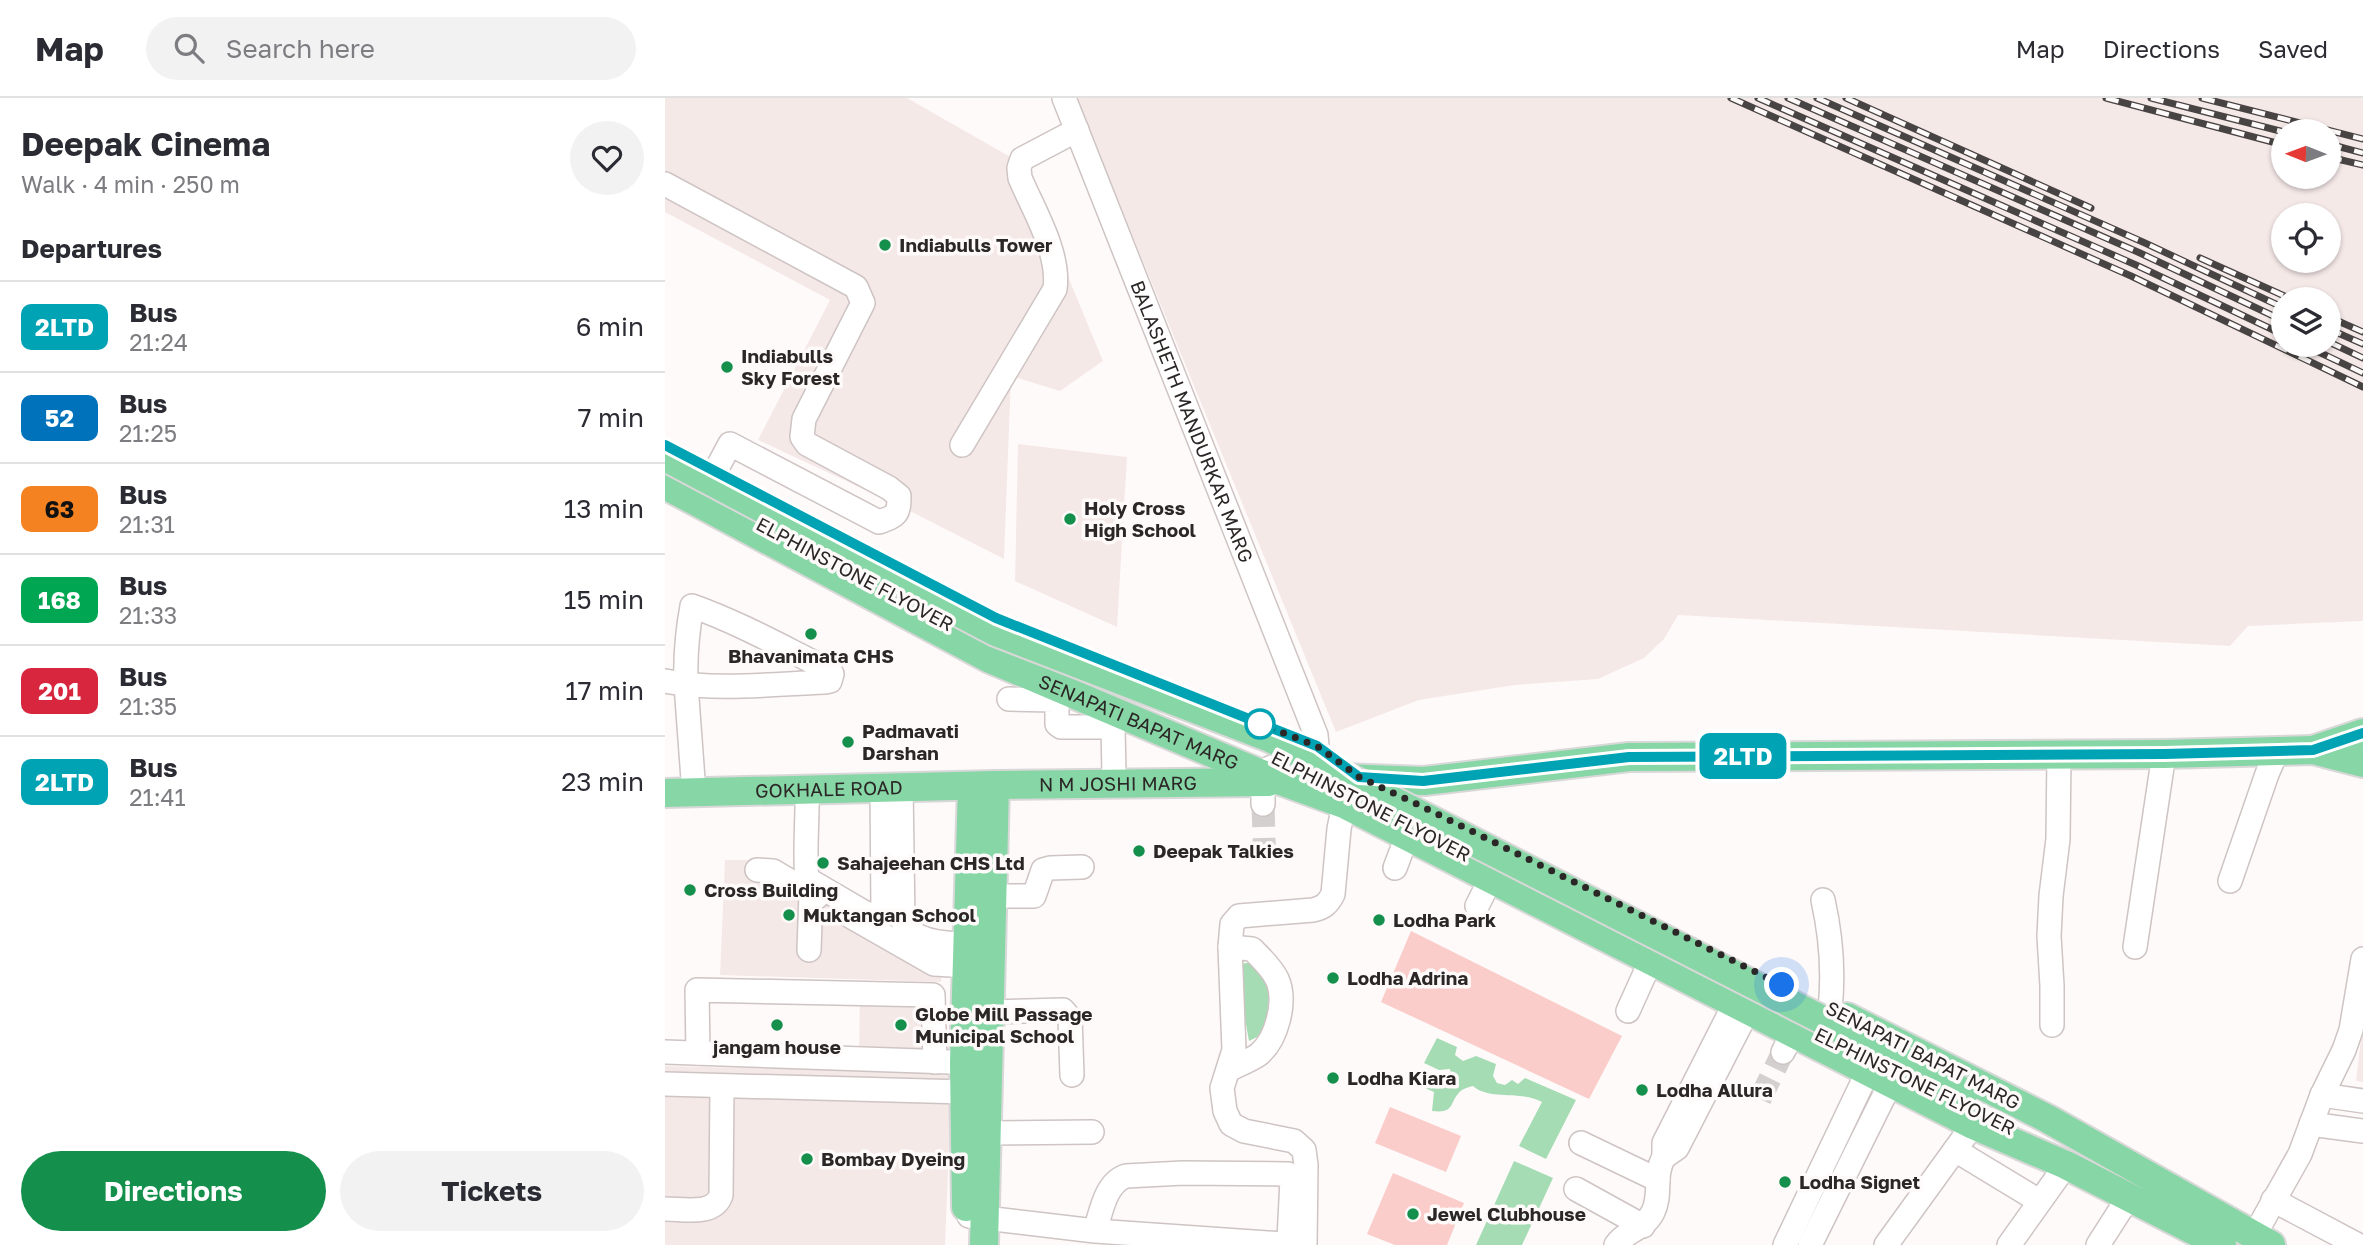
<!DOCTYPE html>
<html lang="en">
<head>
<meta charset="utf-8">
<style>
	:root { --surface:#fff; --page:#f2f2f3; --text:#2b2b33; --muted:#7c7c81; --line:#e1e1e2; --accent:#14904c }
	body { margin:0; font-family:"Golos Text",sans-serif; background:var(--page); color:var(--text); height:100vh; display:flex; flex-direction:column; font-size:26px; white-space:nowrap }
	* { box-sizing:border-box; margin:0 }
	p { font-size:23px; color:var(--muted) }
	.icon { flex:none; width:38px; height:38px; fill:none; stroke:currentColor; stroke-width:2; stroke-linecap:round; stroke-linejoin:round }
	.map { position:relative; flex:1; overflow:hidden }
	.side { display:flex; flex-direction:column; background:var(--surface); width:665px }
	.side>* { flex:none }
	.badge { padding:0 14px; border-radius:10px; font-size:24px; line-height:46px }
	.needle { width:46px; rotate:271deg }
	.buttons { position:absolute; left:1606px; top:21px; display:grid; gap:14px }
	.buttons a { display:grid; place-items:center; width:70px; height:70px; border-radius:50%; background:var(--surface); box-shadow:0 2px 5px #0004; font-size:35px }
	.you { position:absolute; width:35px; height:35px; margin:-18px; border:5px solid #fff; border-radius:50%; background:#1a73e8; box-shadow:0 0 0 10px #1a73e833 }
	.map>.badge { position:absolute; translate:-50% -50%; box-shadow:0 0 0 4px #fff }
	h2 { padding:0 21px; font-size:26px; line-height:63px }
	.round { display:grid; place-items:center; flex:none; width:74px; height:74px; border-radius:37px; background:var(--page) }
	.head { display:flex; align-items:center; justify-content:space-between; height:119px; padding:0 21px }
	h1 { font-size:33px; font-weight:700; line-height:52px }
	.button { display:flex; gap:14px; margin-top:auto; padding:14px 21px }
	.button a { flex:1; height:80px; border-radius:42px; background:var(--accent); color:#fff; font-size:28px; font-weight:700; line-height:80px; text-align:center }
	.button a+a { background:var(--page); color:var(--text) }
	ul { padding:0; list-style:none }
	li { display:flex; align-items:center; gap:21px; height:91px; padding:0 21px; border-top:2px solid var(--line) }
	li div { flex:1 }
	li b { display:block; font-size:26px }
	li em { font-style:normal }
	li .badge { min-width:77px; font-weight:700; text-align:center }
	header { display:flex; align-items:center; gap:42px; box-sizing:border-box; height:98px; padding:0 35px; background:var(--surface); border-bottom:2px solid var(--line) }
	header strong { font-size:33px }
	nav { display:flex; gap:38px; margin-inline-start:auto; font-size:24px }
	.search { width:490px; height:63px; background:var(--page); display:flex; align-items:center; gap:18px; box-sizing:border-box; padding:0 24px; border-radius:38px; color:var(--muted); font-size:26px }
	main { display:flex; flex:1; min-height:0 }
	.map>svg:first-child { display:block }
</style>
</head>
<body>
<header>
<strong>Map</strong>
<div class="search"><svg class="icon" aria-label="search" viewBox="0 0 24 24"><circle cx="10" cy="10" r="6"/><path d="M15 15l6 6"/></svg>Search here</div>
<nav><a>Map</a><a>Directions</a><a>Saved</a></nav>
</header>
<main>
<section class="side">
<div class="head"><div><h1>Deepak Cinema</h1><p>Walk · 4 min · 250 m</p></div><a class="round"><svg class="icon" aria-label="heart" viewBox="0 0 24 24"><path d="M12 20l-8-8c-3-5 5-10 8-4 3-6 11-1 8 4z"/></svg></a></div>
<h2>Departures</h2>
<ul>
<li><span class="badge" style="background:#00a3b4;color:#fff">2LTD</span><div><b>Bus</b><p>21:24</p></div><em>6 min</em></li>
<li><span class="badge" style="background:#0072bc;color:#fff">52</span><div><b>Bus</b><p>21:25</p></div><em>7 min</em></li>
<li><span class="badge" style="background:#f58220;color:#111">63</span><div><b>Bus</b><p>21:31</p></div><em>13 min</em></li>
<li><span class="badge" style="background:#00a651;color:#fff">168</span><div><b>Bus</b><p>21:33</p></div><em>15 min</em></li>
<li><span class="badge" style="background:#d7263d;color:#fff">201</span><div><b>Bus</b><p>21:35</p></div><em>17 min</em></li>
<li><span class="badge" style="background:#00a3b4;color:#fff">2LTD</span><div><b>Bus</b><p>21:41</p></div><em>23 min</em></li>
</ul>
<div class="button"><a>Directions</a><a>Tickets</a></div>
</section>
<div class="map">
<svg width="1698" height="1147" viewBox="0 0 1698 1147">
	<rect width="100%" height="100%" fill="#fffafa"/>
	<g fill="#f5e9e8" fill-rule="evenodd">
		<polygon points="0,0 242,0 356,65 438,263 395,293 346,278 339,461 239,410 93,342 165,202 0,114"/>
		<path d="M411,0H1698V523L1583,528L1565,548L1013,517L999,541L979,560L933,581L850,587L754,602L671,634ZM1619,33H1664V79H1619ZM1619,117H1664V163H1619ZM1619,201H1664V247H1619Z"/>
		<polygon points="353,346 462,359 452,529 350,483"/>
		<polygon points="60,762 104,762 277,872 276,884 55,877"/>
		<polygon points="195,892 278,894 276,961 194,959"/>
		<polygon points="1698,924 1698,984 1691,983"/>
		<polygon points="0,968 287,975 280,1147 0,1147"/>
	</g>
	<g fill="#facdca">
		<polygon points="746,833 957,938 924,1001 716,904"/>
		<polygon points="725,1009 796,1038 781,1074 710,1045"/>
		<polygon points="728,1075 799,1105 782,1147 730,1147 702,1136"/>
	</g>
	<g fill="#a6dcb4">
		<polygon points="590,864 608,892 604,933 584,943 577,904 574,866"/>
		<path d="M772,940L792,949L790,957L798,963L811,958L831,966L828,978L832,985L840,987L847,982L853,986L860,980L911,1002L881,1061L854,1048L877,1004C856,992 825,1003 808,988C804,989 800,990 797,992C783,1003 792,1016 767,1013L769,994L748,985L758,973L782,987L787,984L785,971L774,972L759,965Z"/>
		<polygon points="849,1063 888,1080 857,1147 811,1147"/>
	</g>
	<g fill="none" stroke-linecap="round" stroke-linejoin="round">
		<g stroke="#d5d0d0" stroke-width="23" stroke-dasharray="23 11" stroke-linecap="butt">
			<polyline points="598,706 600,772"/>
			<polyline points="1095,1001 1118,954"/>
		</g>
		<g stroke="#cec4c3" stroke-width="26">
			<g id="minor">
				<path id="s1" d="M399,0L651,637L652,648L594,675"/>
				<path d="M0,86L191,189L198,205L139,321L137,339L142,346L224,390L234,398C234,417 231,418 214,424L65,346L50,374"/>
				<path d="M297,347L390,191C395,155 369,113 355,80L354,70L357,61L412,32"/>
				<path d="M0,583C52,593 107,586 160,584L165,583L167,576L164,572C119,550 75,525 27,508C22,535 20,560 21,587L29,695"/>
				<polyline points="344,601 389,602 392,606 392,626 396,629 448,629 449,676"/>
				<polyline points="598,684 598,706"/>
				<path d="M236,689L238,824C249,845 283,846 303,846"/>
				<path d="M142,691C143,722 139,750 142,781L202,816H215L218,813L217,690"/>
				<polyline points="730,770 742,738"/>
				<polyline points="92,772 108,773 152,799"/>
				<polyline points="1565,783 1602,676 1612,653"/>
				<polyline points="327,798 369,798 378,772 385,770 417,769"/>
				<path d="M1158,802C1166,838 1169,874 1165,911"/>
				<polyline points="812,808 826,780"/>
				<polyline points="185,818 269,866 303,868"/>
				<path d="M565,849L567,826L574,818L648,812C658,810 663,806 668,796L674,731L679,706L686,692"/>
				<polyline points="1470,849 1499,656"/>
				<polyline points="144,852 146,796"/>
				<polyline points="1070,905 999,1045 999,1059 1012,1050 1083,912"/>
				<polyline points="963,913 986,862"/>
				<polyline points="324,914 398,912 405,920 407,977"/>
				<polyline points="1387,927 1387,888 1384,838 1386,798 1393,741 1394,656"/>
				<polyline points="0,954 285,964"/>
				<polyline points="1118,954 1128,935"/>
				<polyline points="33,955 32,892 268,897 270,964"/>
				<path d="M563,972C573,967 584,963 593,957C612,942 622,903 612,881C606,869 596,860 587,851L565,849L569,952L557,990L560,1013L566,1026L579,1033L629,1043L639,1052L641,1067L640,1147"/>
				<polyline points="0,986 300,994"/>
				<polyline points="1657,997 1698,1003"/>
				<polyline points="1646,1026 1698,1033"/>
				<polyline points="321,1035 427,1034"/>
				<polyline points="916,1045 993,1082"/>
				<polyline points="1290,1052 1374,1103"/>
				<polyline points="911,1091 978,1128"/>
				<polyline points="1608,1102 1693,1147"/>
				<path d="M0,1111C19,1111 49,1118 56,1097L57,989"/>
				<path d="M304,1118L430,1133L619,1146L624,1142L627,1081L623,1076L518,1075L461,1078C440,1085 436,1115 430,1133"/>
				<polyline points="1589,1138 1635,1056 1657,997 1679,952 1686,932 1698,861"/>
				<path d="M951,1147C961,1132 979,1132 988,1114C997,1096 988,1078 999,1059"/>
				<polyline points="1120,1147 1203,973"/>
				<polyline points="1145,1147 1226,984"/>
				<polyline points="1221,1147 1308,1027"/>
				<polyline points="1344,1147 1401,1067"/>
				<polyline points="1433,1147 1463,1100"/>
			</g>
		</g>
		<g stroke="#d9d8d8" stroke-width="32">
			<g id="major">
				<path id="s2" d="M0,387L323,560L594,675L679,706L1308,1027L1401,1067L1557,1147"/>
				<polyline points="1648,652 1698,635"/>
				<polyline points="678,680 759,683 964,659 1499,656 1648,652 1698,665"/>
				<path id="s3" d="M0,695L330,687L603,684"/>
				<polyline points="1182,919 1383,1021 1606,1147"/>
				<polyline points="301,1109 299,965 307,688"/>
				<polyline points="319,1147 330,687"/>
			</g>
		</g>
		<use href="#minor" stroke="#fff" stroke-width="23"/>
		<use href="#major" stroke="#87d6a6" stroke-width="28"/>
		<g stroke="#484443" stroke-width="7">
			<g id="rail">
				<polyline points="1066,0 1466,178 1698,289"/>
				<polyline points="1093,0 1471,167 1619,237"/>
				<polyline points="1123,0 1475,155 1619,223"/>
				<polyline points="1152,0 1480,145 1619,210"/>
				<polyline points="1181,0 1426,110"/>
				<polyline points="1441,0 1619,47"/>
				<polyline points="1486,0 1619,34"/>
				<polyline points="1537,0 1698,41"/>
				<polyline points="1664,46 1698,55"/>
				<polyline points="1664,59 1698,67"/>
				<polyline points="1535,160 1626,201"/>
				<polyline points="1664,219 1698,234"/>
				<polyline points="1664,231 1698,246"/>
				<polyline points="1664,244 1698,260"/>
				<polyline points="1639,247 1698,275"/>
			</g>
		</g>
		<use href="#rail" stroke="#fffafa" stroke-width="4.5" stroke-dasharray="13" stroke-linecap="butt"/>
		<g stroke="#d9d8d8" stroke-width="32" stroke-linecap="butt">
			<polyline id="major-bridge" points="0,359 331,534 605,640 1299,994"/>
		</g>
		<use href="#major-bridge" stroke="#87d6a6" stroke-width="28"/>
	</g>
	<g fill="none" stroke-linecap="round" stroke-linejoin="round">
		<g stroke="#fff" stroke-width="16">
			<polyline id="line" points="0,347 331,520 652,648 694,679 758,683 964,659 1499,656 1648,652 1698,635"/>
		</g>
		<use href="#line" stroke="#00a3b4" stroke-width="10"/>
		<polyline stroke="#2b2726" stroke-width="7" stroke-dasharray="0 12.6" points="595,626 652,648 694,679 754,707 1117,887"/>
	</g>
	<g fill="#14904c" stroke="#fffafa" stroke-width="2.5">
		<circle cx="220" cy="147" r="7"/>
		<circle cx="62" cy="269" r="7"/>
		<circle cx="405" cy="421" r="7"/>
		<circle cx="146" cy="536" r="7"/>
		<circle cx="183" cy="644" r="7"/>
		<circle cx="474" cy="753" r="7"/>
		<circle cx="158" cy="765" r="7"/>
		<circle cx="25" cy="792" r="7"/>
		<circle cx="124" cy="817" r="7"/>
		<circle cx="714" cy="822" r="7"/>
		<circle cx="668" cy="880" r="7"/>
		<circle cx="112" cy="927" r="7"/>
		<circle cx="236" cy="927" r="7"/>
		<circle cx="668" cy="980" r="7"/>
		<circle cx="977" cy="992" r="7"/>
		<circle cx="142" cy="1061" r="7"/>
		<circle cx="1120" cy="1084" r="7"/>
		<circle cx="748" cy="1116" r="7"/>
	</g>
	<circle fill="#fff" stroke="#00a3b4" stroke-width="3.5" cx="595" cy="626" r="14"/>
	<g text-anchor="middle" stroke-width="7" stroke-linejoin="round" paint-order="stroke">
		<g font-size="19" font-weight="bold" fill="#2b2726" stroke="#fffafa" text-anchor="start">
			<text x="234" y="154">Indiabulls Tower</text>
			<text x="76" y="265">Indiabulls<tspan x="76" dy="22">Sky Forest</tspan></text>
			<text x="419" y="417">Holy Cross<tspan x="419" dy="22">High School</tspan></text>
			<text x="146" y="565" text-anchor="middle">Bhavanimata CHS</text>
			<text x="197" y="640">Padmavati<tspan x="197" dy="22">Darshan</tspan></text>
			<text x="488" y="760">Deepak Talkies</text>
			<text x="172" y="772">Sahajeehan CHS Ltd</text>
			<text x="39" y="799">Cross Building</text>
			<text x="138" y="824">Muktangan School</text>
			<text x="728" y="829">Lodha Park</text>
			<text x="682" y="887">Lodha Adrina</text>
			<text x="250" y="923">Globe Mill Passage<tspan x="250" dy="22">Municipal School</tspan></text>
			<text x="112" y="956" text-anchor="middle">jangam house</text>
			<text x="682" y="987">Lodha Kiara</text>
			<text x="991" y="999">Lodha Allura</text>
			<text x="156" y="1068">Bombay Dyeing</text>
			<text x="1134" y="1091">Lodha Signet</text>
			<text x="762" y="1123">Jewel Clubhouse</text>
		</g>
		<g font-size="19" fill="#2b2726" stroke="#fffafa">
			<text dy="7" stroke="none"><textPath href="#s1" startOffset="348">BALASHETH MANDURKAR MARG</textPath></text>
			<text transform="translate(190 476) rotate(28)" y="7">ELPHINSTONE FLYOVER</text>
			<text dy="7" stroke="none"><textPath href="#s2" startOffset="530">SENAPATI BAPAT MARG</textPath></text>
			<text dy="7" stroke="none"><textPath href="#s3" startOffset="453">N M JOSHI MARG</textPath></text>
			<text dy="7" stroke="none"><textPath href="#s3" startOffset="164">GOKHALE ROAD</textPath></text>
			<text transform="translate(706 708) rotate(27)" y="7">ELPHINSTONE FLYOVER</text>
			<text transform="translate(1258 957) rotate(27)" y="7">SENAPATI BAPAT MARG</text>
			<text transform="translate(1250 983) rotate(26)" y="7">ELPHINSTONE FLYOVER</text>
		</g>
	</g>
</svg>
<div class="buttons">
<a><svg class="needle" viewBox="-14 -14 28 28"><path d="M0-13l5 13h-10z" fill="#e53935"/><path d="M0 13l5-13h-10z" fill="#7c7c81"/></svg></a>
<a><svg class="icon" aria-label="locate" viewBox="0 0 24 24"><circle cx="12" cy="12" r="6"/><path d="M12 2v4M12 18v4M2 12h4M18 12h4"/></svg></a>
<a><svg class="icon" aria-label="layers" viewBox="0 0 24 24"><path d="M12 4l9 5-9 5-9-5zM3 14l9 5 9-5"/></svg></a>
</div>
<div class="you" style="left:1117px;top:887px"></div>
<b class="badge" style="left:1078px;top:658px;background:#00a3b4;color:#fff">2LTD</b>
</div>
</main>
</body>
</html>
